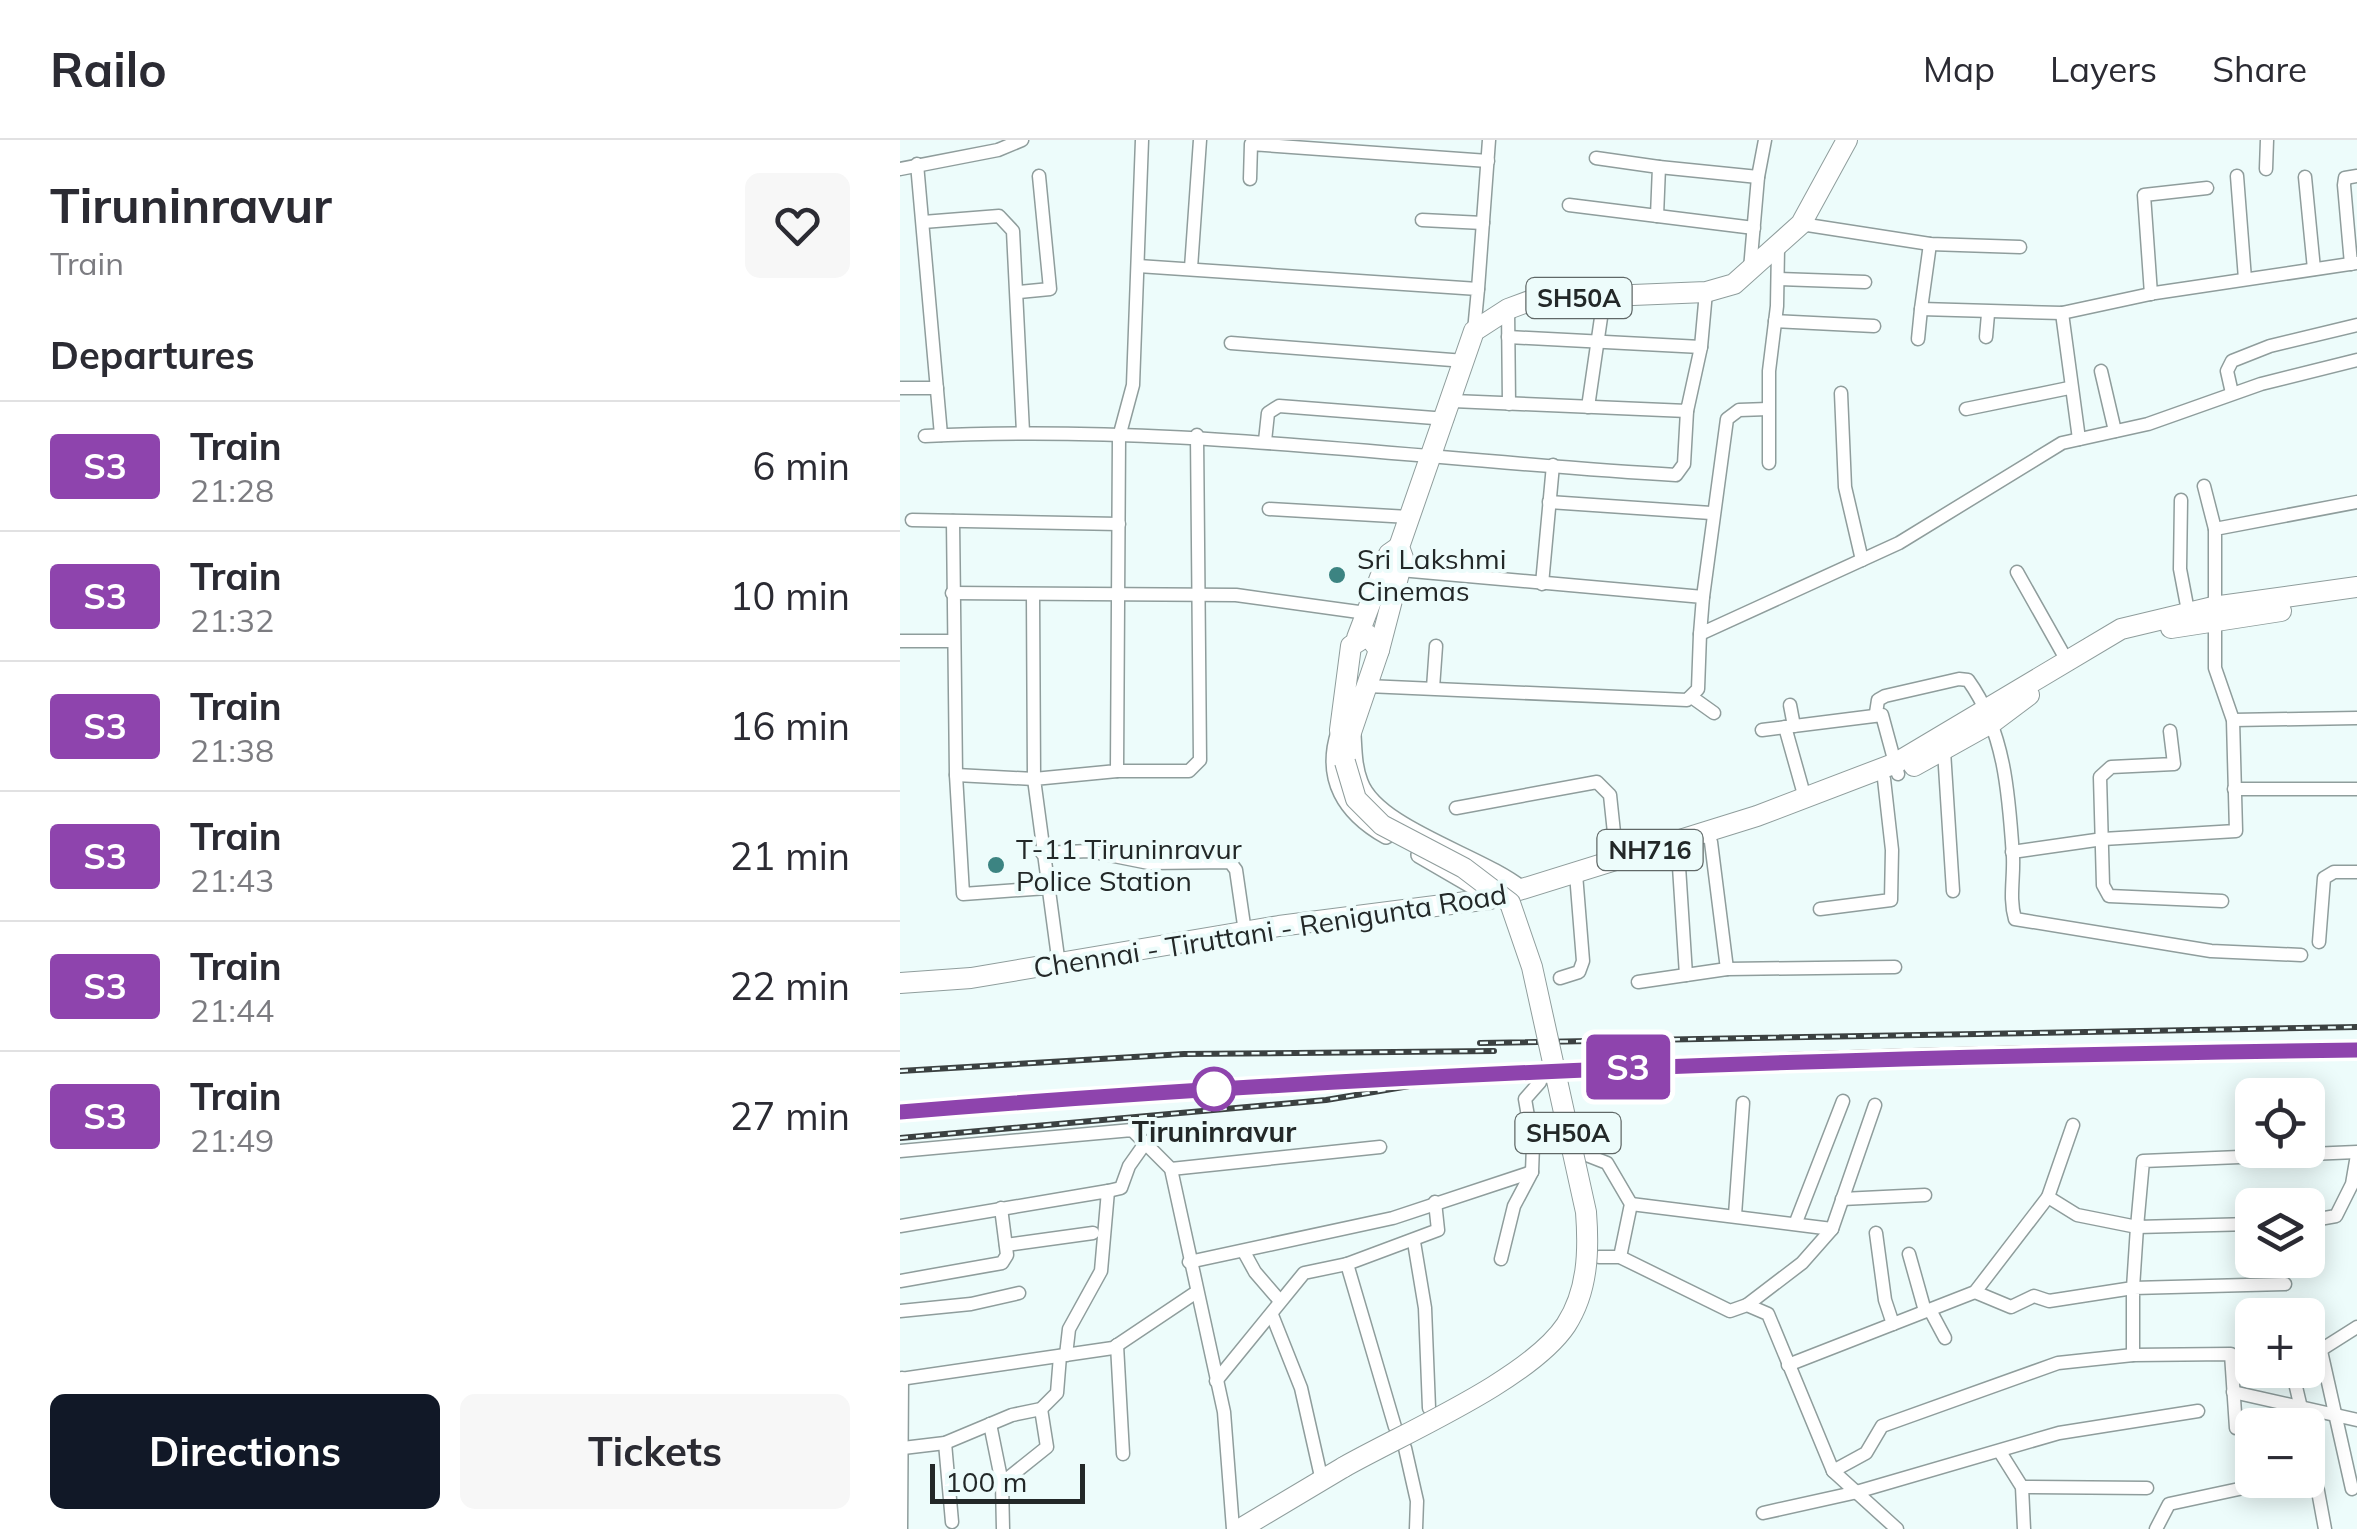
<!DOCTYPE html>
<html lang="en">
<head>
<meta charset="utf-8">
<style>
	:root { --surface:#fff; --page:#f7f7f7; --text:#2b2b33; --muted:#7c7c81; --line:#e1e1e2; --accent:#111827 }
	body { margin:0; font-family:Mulish,sans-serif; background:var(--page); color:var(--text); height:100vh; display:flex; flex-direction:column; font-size:38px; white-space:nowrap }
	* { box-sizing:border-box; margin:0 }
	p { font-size:32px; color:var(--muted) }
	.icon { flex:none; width:55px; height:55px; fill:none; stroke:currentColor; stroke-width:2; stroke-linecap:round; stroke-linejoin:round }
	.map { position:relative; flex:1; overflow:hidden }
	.details { display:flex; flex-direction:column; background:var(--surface); width:900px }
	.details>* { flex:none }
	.badge { padding:0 20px; border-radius:8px; font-size:35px; line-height:65px }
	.fabs { position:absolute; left:1335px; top:938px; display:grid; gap:20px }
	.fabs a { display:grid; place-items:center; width:90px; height:90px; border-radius:15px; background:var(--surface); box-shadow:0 5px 25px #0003; font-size:50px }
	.scale { position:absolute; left:30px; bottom:25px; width:155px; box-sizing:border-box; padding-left:10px; border:5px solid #232828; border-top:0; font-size:28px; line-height:35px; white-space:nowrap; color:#232828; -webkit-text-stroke:8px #edfcfb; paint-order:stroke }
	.map>.badge { position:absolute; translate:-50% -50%; box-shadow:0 0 0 5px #fff }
	h2 { padding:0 50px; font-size:38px; line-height:90px }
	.round { display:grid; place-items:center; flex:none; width:105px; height:105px; border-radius:15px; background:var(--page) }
	.summary { display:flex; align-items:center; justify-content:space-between; height:170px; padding:0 50px }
	h1 { font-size:48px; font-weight:700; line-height:75px }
	.action { display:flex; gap:20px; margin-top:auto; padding:20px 50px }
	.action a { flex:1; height:115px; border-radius:15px; background:var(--accent); color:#fff; font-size:40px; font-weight:700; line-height:115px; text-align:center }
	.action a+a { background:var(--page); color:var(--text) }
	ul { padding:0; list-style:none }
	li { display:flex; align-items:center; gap:30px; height:130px; padding:0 50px; border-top:2px solid var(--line) }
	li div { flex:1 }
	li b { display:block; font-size:38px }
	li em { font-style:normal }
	li .badge { min-width:110px; font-weight:700; text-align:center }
	header { display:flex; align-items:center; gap:60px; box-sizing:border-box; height:140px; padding:0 50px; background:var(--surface); border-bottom:2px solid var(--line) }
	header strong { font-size:48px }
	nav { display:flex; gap:55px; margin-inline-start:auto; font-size:35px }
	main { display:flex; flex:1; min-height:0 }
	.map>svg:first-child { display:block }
</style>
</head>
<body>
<header>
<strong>Railo</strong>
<nav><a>Map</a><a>Layers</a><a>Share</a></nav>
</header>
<main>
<section class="details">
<div class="summary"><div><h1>Tiruninravur</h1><p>Train</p></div><a class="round"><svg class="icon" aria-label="heart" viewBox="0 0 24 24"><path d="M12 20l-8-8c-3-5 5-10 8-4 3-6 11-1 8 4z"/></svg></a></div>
<h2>Departures</h2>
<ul>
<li><span class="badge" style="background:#8e44ad;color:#fff">S3</span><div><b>Train</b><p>21:28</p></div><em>6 min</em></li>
<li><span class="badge" style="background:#8e44ad;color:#fff">S3</span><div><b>Train</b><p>21:32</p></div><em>10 min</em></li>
<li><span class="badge" style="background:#8e44ad;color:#fff">S3</span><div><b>Train</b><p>21:38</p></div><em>16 min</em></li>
<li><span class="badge" style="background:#8e44ad;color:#fff">S3</span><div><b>Train</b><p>21:43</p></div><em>21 min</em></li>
<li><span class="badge" style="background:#8e44ad;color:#fff">S3</span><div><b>Train</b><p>21:44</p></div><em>22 min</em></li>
<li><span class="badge" style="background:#8e44ad;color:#fff">S3</span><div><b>Train</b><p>21:49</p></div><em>27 min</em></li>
</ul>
<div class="action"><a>Directions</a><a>Tickets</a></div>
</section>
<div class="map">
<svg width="1457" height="1389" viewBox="0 0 1457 1389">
	<rect width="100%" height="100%" fill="#edfcfb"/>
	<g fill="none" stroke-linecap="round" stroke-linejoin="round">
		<g stroke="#8f9d9c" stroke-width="15">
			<g id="minor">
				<polyline points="696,18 759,27 757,76"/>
				<polyline points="17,24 41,295"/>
				<polyline points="759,27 858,37 865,0"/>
				<polyline points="0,29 98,10 122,0"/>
				<polyline points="1366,29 1367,0"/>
				<polyline points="1337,36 1345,139"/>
				<polyline points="1405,37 1414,129"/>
				<polyline points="350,39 351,4 588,21"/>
				<polyline points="669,65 854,88"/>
				<polyline points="522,80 583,83"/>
				<polyline points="23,82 99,76 113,91 123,292"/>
				<polyline points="901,84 1030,104 1120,107"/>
				<polyline points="1030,104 1021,169 1162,173 1255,153 1457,123"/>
				<polyline points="1451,124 1444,45 1445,38 1457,36"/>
				<polyline points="238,126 578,149 574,191"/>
				<polyline points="291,128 300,0"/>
				<polyline points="850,129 858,37"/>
				<polyline points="879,139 965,142"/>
				<polyline points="578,149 589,0"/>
				<polyline points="119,152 150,149 139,36"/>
				<polyline points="1251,154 1244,55 1307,48"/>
				<polyline points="608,169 609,264"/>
				<polyline points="1162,173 1179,299"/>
				<polyline points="875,181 974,186"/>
				<polyline points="608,197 801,207"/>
				<polyline points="1086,197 1088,174"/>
				<polyline points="1018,199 1021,169"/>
				<polyline points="331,203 565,221"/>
				<polyline points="1201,231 1215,291"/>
				<polyline points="0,248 37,248"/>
				<polyline points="941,253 945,347 962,420"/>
				<polyline points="1332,253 1327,231 1332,221 1370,206 1457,185"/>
				<polyline points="553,261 787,271 801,207 806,152"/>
				<polyline points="688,267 704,157"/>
				<polyline points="1066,269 1169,248"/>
				<path d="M25,296C277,283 525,321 776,335L784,324L787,271"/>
				<polyline points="365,301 368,273 379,266 547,279"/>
				<polyline points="869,323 869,231 877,166 878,108"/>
				<polyline points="1304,346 1315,389"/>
				<polyline points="1281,360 1280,429 1288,471"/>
				<polyline points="649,362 811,373"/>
				<polyline points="369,369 509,377"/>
				<polyline points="12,380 219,384"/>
				<polyline points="53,381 56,635 63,754 147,748"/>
				<polyline points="500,430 803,457 800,494 999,403 1162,303 1248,284 1361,244 1457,220"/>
				<polyline points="1117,432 1166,519"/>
				<polyline points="642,444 653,325"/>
				<polyline points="52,453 336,455 466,473"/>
				<polyline points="803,457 827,279 839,270 868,269"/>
				<polyline points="0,501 53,501"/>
				<polyline points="467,546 787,560 798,549 800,494"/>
				<polyline points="533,548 536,506"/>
				<polyline points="793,558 814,573"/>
				<polyline points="890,565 894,586"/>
				<path d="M976,573L978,560L985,556L1059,539L1068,540C1105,591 1109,656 1113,717C1114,738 1109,759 1115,779L1311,811L1401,815"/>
				<polyline points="1333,580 1457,578"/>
				<polyline points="885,587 905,658"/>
				<polyline points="862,590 982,575 998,634"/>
				<polyline points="1270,591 1274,624 1211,627 1200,637 1203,745 1209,756 1322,761"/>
				<polyline points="1044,611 1053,751"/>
				<polyline points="217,631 289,631 300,620 297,295"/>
				<polyline points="56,635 134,639 133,455"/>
				<polyline points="1334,649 1457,649"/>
				<polyline points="556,668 697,642 710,655 717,721"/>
				<polyline points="811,702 827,829 995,827"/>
				<polyline points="778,711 786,835"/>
				<polyline points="1112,712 1203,699 1336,691 1333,580 1315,528 1315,389 1457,362"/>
				<polyline points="142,713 189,711 249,723 330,722 336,730 345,792"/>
				<polyline points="920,769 991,760 992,710 984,639"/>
				<polyline points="1419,802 1424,738 1434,732 1457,732"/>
				<polyline points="159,825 134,639 217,631 219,297 233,245 242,0"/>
				<polyline points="660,838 679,832 683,821 676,734"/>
				<polyline points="738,842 827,829"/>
				<polyline points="0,1011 232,990 271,1029 324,1272 333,1389"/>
				<polyline points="684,1014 707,1023 731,1064 720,1117"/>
				<polyline points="271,1029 480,1007"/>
				<polyline points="208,1051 221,1048 229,1026 246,1002"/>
				<polyline points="942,1059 1025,1055"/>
				<polyline points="731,1064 932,1089"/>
				<polyline points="835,1075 843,963"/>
				<polyline points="1408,1081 1436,1076 1452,1044 1457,1015"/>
				<polyline points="896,1082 943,961"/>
				<polyline points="1352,1084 1237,1087 1243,1021 1457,1012"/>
				<polyline points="0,1086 208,1051 201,1131 169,1189 166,1215"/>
				<polyline points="976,1093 985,1160 993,1184"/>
				<polyline points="514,1102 525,1168 529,1268"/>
				<polyline points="106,1105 193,1093"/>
				<polyline points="344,1112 355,1132 380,1161"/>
				<polyline points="1009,1114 1025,1171"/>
				<polyline points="699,1117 720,1117 830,1171 847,1165 868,1174 933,1331 997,1389"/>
				<polyline points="601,1119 614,1066 632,1032 633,1005 625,959 640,942"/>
				<polyline points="289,1122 493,1078 632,1032"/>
				<polyline points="447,1124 495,1287"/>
				<polyline points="0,1141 102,1123 107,1115 101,1068"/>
				<polyline points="1075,1152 1111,1167 1134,1156 1149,1161 1233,1148 1237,1087 1177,1075 1148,1057"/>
				<polyline points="847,1165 902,1123 932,1089 975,965"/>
				<polyline points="1030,1170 1045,1198"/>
				<polyline points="0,1171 71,1164 119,1153"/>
				<polyline points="372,1175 401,1248 422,1341"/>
				<polyline points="217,1205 223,1314"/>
				<polyline points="1421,1211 1452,1349"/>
				<polyline points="1233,1215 1233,1148 1385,1144"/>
				<polyline points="1408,1218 1457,1187"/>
				<polyline points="888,1225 1075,1152 1148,1057 1173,985"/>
				<polyline points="1392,1230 1405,1285"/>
				<polyline points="0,1239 213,1208 295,1153"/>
				<polyline points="316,1241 404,1133 447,1124 538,1090 535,1062"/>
				<polyline points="1333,1252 1457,1280"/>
				<polyline points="90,1284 102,1343 103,1389"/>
				<polyline points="1408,1297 1425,1389"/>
				<polyline points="45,1303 52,1382"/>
				<polyline points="3,1308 45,1303 112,1275 141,1269 157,1253 160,1216"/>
				<polyline points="505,1308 517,1361 516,1389"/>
				<polyline points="1100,1312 1122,1347 1124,1389"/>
				<polyline points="933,1331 966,1313 982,1286 1158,1223 1233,1215 1331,1214 1336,1288"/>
				<polyline points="102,1343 147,1307 141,1269"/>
				<polyline points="1122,1347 1247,1348"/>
				<polyline points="863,1373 953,1353 1159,1293 1298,1271"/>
				<polyline points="1,1389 2,1238"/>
				<polyline points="1256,1389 1269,1364 1381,1340"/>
			</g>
		</g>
		<g stroke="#8f9d9c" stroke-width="18">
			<g id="tertiary">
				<path d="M439,592C424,639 445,673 486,696"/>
				<path d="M453,595C454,611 454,627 460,642C477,689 584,717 623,750"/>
				<polyline points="519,715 581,751"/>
			</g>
		</g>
		<g stroke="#8f9d9c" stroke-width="22">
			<g id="primary">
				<polyline points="457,498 489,414 499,407"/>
				<polyline points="479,510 503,418 499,407 574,191 608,169 635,159 806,152 834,144 901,84 947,0"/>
				<polyline points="445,622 440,590 451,506 468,495 479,510 445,610"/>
				<polyline points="340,1389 444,1327"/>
			</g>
		</g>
		<g stroke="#8f9d9c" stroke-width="22">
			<g id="trunk">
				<polyline points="1271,488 1381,471"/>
				<polyline points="1014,626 1093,582 1129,555"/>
				<polyline points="0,843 71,838 379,786 590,759 857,676 996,623 1221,489 1313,467 1457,447"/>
			</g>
		</g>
		<use href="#minor" stroke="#fff" stroke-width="12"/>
		<use href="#tertiary" stroke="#fff" stroke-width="15"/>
		<use href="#primary" stroke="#fff" stroke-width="20"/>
		<use href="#trunk" stroke="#fff" stroke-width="20"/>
		<g stroke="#3b4141" stroke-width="6">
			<g id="rail">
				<polyline points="580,903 1457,887"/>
				<polyline points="0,931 284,914 594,911"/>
				<path d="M0,965C485,927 970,906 1457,904"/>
				<polyline points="0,998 426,960 545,940"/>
			</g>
		</g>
		<use href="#rail" stroke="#edfcfb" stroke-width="2.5" stroke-dasharray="8" stroke-linecap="butt"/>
		<g stroke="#8f9d9c" stroke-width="22" stroke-linecap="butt">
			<path id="primary-bridge" d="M444,1327C504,1293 629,1240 666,1185C688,1151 689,1111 686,1072L632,827L610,763L564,728L482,685L456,659L445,622"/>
		</g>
		<use href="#primary-bridge" stroke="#fff" stroke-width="20"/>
	</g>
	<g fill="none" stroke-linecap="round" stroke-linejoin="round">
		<g stroke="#fff" stroke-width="22">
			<path id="line" d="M0,972C485,932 971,916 1457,910"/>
		</g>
		<use href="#line" stroke="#8e44ad" stroke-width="15"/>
	</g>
	<g fill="#3c8482" stroke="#edfcfb" stroke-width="4">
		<circle cx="437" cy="435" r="10"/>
		<circle cx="96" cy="725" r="10"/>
	</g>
	<circle fill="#fff" stroke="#8e44ad" stroke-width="5" cx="314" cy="949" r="20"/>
	<g text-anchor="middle" stroke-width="8" stroke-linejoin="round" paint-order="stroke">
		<g fill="#edfcfb" stroke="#606867" stroke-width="2.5">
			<rect x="626.5" y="138" width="105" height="40" rx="8"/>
			<rect x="697.5" y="690" width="105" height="40" rx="8"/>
			<rect x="615.5" y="973" width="105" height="40" rx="8"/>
		</g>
		<g font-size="25" font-weight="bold" fill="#232828">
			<text x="679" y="167">SH50A</text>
			<text x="750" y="719">NH716</text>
			<text x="668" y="1002">SH50A</text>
		</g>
		<g font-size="28" fill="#232828" stroke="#edfcfb" text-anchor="start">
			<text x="457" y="429">Sri Lakshmi<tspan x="457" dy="32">Cinemas</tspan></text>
			<text x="116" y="719">T-11 Tiruninravur<tspan x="116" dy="32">Police Station</tspan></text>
		</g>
		<g font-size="28" fill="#232828" stroke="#edfcfb">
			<text transform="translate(370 791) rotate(-9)" y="10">Chennai - Tiruttani - Renigunta Road</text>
		</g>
		<g font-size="28" font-weight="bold" fill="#232828" stroke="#edfcfb">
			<text x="314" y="1002">Tiruninravur</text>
		</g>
	</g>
</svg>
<div class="fabs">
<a><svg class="icon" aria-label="locate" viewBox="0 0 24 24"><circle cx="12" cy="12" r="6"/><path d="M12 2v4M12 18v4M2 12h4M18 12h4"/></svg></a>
<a><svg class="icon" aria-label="layers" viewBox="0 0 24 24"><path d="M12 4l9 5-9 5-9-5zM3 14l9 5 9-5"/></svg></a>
<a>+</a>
<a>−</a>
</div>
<div class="scale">100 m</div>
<b class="badge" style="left:728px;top:927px;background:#8e44ad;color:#fff">S3</b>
</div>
</main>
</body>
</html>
